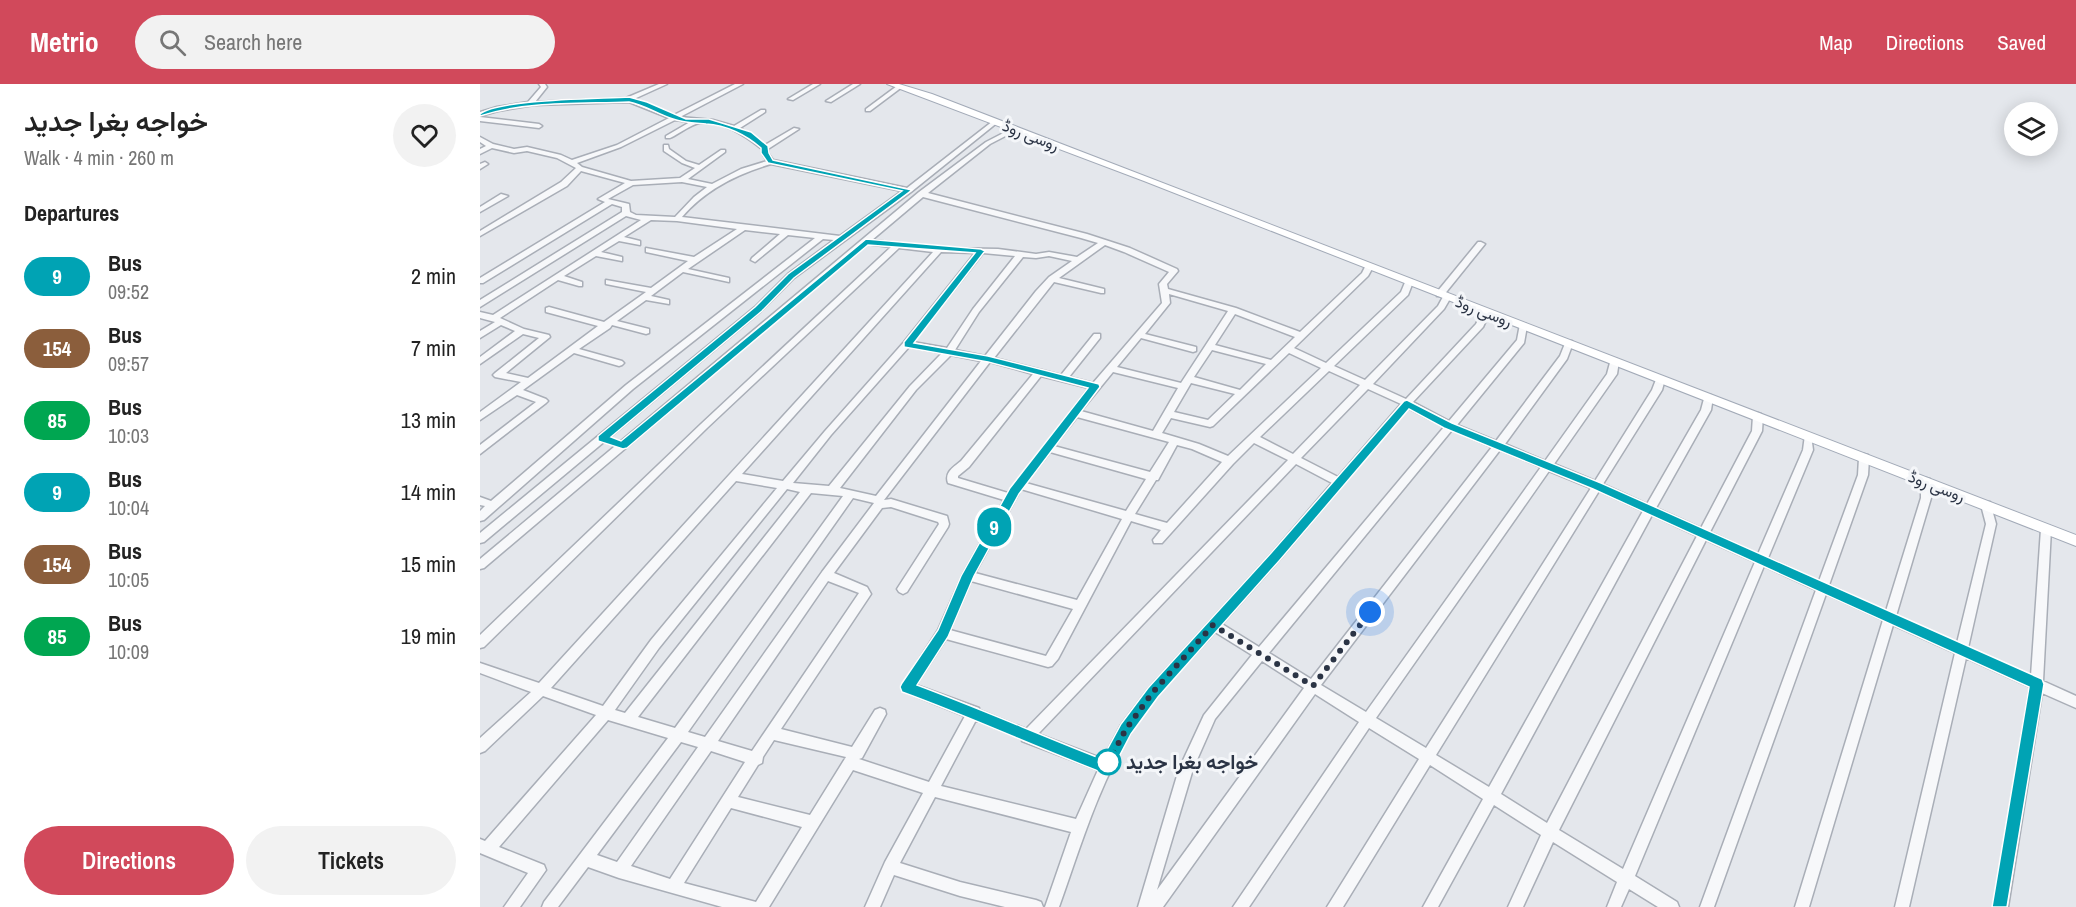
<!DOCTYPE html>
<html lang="en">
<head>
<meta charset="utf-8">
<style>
	:root { --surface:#fff; --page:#f2f2f2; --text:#222; --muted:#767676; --accent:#d1495b }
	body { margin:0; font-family:"Archivo Narrow",Vazirmatn,sans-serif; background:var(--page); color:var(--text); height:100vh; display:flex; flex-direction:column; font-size:22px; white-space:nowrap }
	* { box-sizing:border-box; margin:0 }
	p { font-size:20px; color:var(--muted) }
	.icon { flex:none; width:33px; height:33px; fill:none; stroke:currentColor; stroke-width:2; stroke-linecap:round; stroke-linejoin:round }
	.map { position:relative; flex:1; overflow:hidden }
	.sheet { display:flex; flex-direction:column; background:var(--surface); width:480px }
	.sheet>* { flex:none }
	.badge { padding:0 12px; border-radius:20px; font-size:21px; line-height:39px }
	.tools { position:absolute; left:1524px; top:18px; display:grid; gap:12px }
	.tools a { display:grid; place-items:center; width:54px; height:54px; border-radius:50%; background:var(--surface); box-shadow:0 3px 15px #0003; font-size:30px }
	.you { position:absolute; width:30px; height:30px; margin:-15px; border:4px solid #fff; border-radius:50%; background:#1a73e8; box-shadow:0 0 0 9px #1a73e833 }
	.map>.badge { position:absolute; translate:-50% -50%; box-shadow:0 0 0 3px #fff }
	h2 { padding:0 24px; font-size:22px; line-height:54px }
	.round { display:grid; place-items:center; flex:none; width:63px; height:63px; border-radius:32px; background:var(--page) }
	.summary { display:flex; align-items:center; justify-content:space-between; height:102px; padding:0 24px }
	h1 { font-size:28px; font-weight:600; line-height:45px }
	.action { display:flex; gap:12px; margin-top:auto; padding:12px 24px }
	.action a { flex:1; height:69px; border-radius:36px; background:var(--accent); color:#fff; font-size:24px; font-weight:600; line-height:69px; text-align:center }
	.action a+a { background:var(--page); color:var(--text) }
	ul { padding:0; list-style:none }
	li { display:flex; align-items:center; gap:18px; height:72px; padding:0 24px }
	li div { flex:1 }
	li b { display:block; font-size:22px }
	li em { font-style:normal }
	li .badge { min-width:66px; font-weight:700; text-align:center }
	header { display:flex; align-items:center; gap:36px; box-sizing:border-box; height:84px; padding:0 30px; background:var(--accent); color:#fff }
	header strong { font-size:28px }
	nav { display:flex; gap:33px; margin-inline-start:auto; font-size:21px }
	.search { width:420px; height:54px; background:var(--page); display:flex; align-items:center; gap:15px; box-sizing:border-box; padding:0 21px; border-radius:33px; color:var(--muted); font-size:22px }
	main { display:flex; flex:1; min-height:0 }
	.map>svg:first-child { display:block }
</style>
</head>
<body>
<header>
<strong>Metrio</strong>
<div class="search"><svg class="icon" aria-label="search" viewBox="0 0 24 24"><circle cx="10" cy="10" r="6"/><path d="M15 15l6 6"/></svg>Search here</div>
<nav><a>Map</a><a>Directions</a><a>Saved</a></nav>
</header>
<main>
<section class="sheet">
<div class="summary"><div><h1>خواجه بغرا جدید</h1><p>Walk · 4 min · 260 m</p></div><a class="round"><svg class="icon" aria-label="heart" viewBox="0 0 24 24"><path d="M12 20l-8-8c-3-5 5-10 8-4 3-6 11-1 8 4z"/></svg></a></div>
<h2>Departures</h2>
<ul>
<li><span class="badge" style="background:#00a3b4;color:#fff">9</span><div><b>Bus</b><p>09:52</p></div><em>2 min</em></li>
<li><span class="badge" style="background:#8b5e3c;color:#fff">154</span><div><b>Bus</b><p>09:57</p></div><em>7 min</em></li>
<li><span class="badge" style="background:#00a651;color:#fff">85</span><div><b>Bus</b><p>10:03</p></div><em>13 min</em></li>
<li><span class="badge" style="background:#00a3b4;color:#fff">9</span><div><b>Bus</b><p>10:04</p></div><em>14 min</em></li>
<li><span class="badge" style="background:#8b5e3c;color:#fff">154</span><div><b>Bus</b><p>10:05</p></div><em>15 min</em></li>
<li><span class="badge" style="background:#00a651;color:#fff">85</span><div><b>Bus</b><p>10:09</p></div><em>19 min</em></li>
</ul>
<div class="action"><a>Directions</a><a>Tickets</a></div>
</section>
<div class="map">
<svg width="1596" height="823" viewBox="0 0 1596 823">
	<rect width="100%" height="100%" fill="#e4e7ec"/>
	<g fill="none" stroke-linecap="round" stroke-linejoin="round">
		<g stroke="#a9aeb7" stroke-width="3">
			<g id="minor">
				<path d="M59,0H65L67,3L55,18L146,14L179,0H187L154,15L194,31L255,0H263L200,33L233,36L254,42L281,26H285V28L260,44L285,61L314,44L319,45L288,65V69L293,76L427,104L513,37L518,38L431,108L314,194L281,227L4,458L0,459V449L275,223L308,190L354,156L343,155L153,305L4,436L0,437V427L5,422L0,421V413L11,417L146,301L335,154L308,151L275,178L271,176L272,174L300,150L265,146L208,185L249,194V198L203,188L171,212L189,216V220L166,216L137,237L169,245V249L166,250L132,241L130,244L99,265L142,277L144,279L142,281L139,282L94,269L43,306L66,315L68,317L66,319L0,370V361L56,318L37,311L0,336V328L41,298L15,293L13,291L15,289L59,254L43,250L0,280V273L35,247L21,241L0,254V247L15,238L0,234V228L13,231L161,136L146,132L0,223V216L142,128V123L132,120L3,199H0V194L125,118L118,115L145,99L101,87L87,102L0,152V147L81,98L96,84L77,74L47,67L34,69L12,64L0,70V65L6,62L0,58V53L13,60L34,65L47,63L81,71L92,76L137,61L189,34L149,18L54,21L18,27L0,32V28L17,23L48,18L61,3ZM195,36L210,38L186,52V54H190C199,50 211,40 220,39C242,36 266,52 282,65V69L287,77L261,85L232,100L208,95L245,68V66H241L219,81L206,77L189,65L188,61H184V67L202,79L215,84L200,94L151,97L102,83L97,79L141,63ZM291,80L422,107L360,152L202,133C226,105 257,90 291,80ZM202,98L227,103L214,113L195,133L156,131L150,128L149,120L128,115L153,101ZM171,136L197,137L257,145L214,173L166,164V168L208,177L171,204L126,196V200L166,208L124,238L69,223L66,224V228L118,242L48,294L26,289L70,253L69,251L44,245L20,234L78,196L99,202H102V198L84,192L116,172L142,177V173L121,168L139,157L160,161V157L144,153Z"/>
				<polygon points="333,0 340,0 313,16 308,15"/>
				<polygon points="373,0 380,0 351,18 346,17"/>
				<polygon points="417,2 422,3 390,27 386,27 386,25"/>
				<polygon points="0,33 59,40 62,42 59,44 0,37"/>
				<path d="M535,43L537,44V46L510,60L448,109L607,150L650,164L697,185L698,187L687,200L688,205L756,224L820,248L882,189L886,181H892L893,183L888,192L814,264L846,279L921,208L926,196H932L933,198L928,211L854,282L885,296L958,222L964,211H970L971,213L964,225L893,300L926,315L996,240L1003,226H1009L1010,228L1003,243L933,318L969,337L1037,256L1040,240H1046L1047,242L1044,259L977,341L1016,357L1080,272L1086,257H1092L1093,259L1087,275L1025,360L1065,377L1127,290L1131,275H1137L1139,277L1137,290L1074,380L1115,397L1172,306L1177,293H1183L1185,295L1182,306L1123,400L1167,420L1221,326L1225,311H1231L1233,313L1231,326L1176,424L1221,444L1272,347L1273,332L1278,329L1281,330L1283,332L1282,347L1230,448L1278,470L1323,366L1325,351H1331L1333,366L1288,474L1339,497L1378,391L1379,374L1384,370L1388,371L1389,374L1388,391L1349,501L1406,527L1441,414V398L1446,394L1450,395L1451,414L1416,532L1477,559L1506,440L1501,421L1502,418H1510L1516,440L1488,564L1551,592L1561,445L1562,442H1570L1571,445L1563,597L1596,612V624L1562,609L1528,823H1514L1550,603L1486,574L1429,823H1415L1475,569L1413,541L1329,823H1315L1403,536L1346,510L1234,823H1220L1336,506L1284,482L1155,792L1197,818L1199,823H1178L1149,805L1141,823H1127L1137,798L1073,758L1043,823H1028L1061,751L1014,721L958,823H943L1003,715L950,681L863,823H847L939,675L889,644L769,823H753L879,638L835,610L683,823H658L699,685L724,631L772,571L735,548C706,581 673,612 650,650C618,703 600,764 579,823H565L591,748L455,713L420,779L480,798L556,816L561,818L563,823H525L480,812L414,791L400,823H385L405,778L443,709L373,686L289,823H242L139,794L108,783L78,823H62L64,818L188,654L128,636L19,763L64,781L66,786L40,823H24L48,789L0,769V755L5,757L116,631L63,612L5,667L0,669V654L51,608L0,589V579L59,599L453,168L419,164L227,344L4,563L0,564V551L221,340L411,163L387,160L4,484L0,485V475L439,108L506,58ZM443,113L601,154L618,159L597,173L569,168L556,170L518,165L459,164L392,156ZM625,161L644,168L689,188L679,200L682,219L613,299L589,293L620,254V250H614L581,291L514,274L574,198L621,209H624V205L579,194ZM461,168L495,169L424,258L345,347L303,397L262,390ZM503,169L535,172L493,225L467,264L433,258ZM569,172L592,177L569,193L556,207L505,272L475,266L499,228L543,173L556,174ZM689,210L748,227L701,299L637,283L661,254L713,268L716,267V263L665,250L690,219ZM755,230L815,253L791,276L735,261ZM429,263L462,269L430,302L349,402L313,399L351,351ZM732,266L786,280L760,306L714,293ZM809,269L841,284L748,372L719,360L682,349L691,334L730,343L733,342ZM471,271L501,277L396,412L360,404L436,306ZM510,278L553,290L481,377C474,383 464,388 468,399L524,416L482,492L458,546L421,603L423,607L485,632L449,698L379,675L382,674L406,630L405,626L400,624L395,626L372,663L301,645L391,510L387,503L354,489L402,424L411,423L458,438L459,440L417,505L419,508L423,510L427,508L468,443L469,440L467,432L411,415L404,416ZM849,287L880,301L813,370L780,353ZM633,288L698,304L673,347L601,327ZM561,292L609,304L528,409L478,394V392L489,383ZM711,299L755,310L728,336L694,328ZM888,305L921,320L858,393L821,374ZM928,324L964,343L779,563L742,540L800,475ZM597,333L689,358L670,388L574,362ZM972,346L1012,363L831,595L789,569ZM774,359L808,376L546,645L499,626V624L436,601L466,555L568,583L572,582L578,575L651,437L681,446L673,456L674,459H682L753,380ZM697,361L712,365L742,378L687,439L655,430L676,396H678ZM1020,366L1061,383L886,628L841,601ZM570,368L666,395L646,427L546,399ZM816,380L852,399L792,469L669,604L641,641L623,675L558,650ZM1069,387L1111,404L946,664L896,634ZM256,397L297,404L171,556L123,622L71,604ZM307,405L320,408L145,629L135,626L179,564ZM541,405L642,435L597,516L495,489ZM1119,407L1163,427L1009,703L956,671ZM331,409L363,412L195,644L158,633ZM373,414L394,419L342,488L225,653L208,648ZM1172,431L1217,452L1067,739L1021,710ZM1226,456L1275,478L1143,785L1079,746ZM348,497L379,509L272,667L238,657ZM491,497L593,525L566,572L470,546ZM782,577L824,604L677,806L713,685L735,635ZM496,636L542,655V657L618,686L596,735L461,702ZM294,656L366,673L330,731L258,713L278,681L282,679L283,673ZM201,658L218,663L137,778L117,771ZM231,667L265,678L190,795L151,782ZM251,724L322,743L276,818L204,799Z"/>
				<polygon points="5,78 8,80 0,85 0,80"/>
				<polygon points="21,110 28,112 0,128 0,123"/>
				<polygon points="998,158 1001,158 1005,160 963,212 957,212 957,208"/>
			</g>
		</g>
		<g stroke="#a3abb8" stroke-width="2">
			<polygon id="major" points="407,0 419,0 452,10 1596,451 1596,462 664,97"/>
		</g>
		<use href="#minor" fill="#f7f8fa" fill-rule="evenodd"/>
		<use href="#major" fill="#fff" fill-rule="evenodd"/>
	</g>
	<path fill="#00a3b4" stroke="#fff" stroke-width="1.5" d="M149,13L167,18L206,35H229L271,48L288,62L289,69L293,76L432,106L314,194L282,227L131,353L141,357L386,155L501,165L505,167L434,259L508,272L619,300L620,303L539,410L494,492L468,553L437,601C499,624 560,651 622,675L641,640L668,604L791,469L924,317L927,316L972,339L1121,399L1562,595L1564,600L1527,823H1512L1549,603L1113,405L964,344L929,325L800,476L678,613L651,650L631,688L626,690C557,664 491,633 422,608L420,603L422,599L458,546L481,492L530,404L608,304L508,278L424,263V258L495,169L388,161L147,364L143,365L118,357V352L275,223L308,190L422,107L288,79L281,69V64C266,51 246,41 226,40C214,39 204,39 193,35C177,30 165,21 149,18C100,20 46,17 0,32V30C18,15 118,15 149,13Z"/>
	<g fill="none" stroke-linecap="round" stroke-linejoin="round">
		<polyline stroke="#2b3445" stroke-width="6" stroke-dasharray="0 10.8" points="628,678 626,683 646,645 673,608 733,541 833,602 890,528"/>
	</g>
	<circle fill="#fff" stroke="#00a3b4" stroke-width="3" cx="628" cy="678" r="12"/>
	<g text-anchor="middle" stroke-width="6" stroke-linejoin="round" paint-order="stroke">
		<g font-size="16" fill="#2b3445" stroke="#f4f6f9">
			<text transform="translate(551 51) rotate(21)" y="6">روسی روڈ</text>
			<text transform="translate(1004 227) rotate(21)" y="6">روسی روڈ</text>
			<text transform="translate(1457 402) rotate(21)" y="6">روسی روڈ</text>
		</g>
		<g font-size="20" font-weight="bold" fill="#2b3445" stroke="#f4f6f9" text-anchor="start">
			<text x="646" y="685">خواجه بغرا جدید</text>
		</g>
	</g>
</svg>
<div class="tools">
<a><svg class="icon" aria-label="layers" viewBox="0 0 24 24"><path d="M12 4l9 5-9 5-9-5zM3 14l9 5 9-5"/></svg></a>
</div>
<div class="you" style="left:890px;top:528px"></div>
<b class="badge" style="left:514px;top:443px;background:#00a3b4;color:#fff">9</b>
</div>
</main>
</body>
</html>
